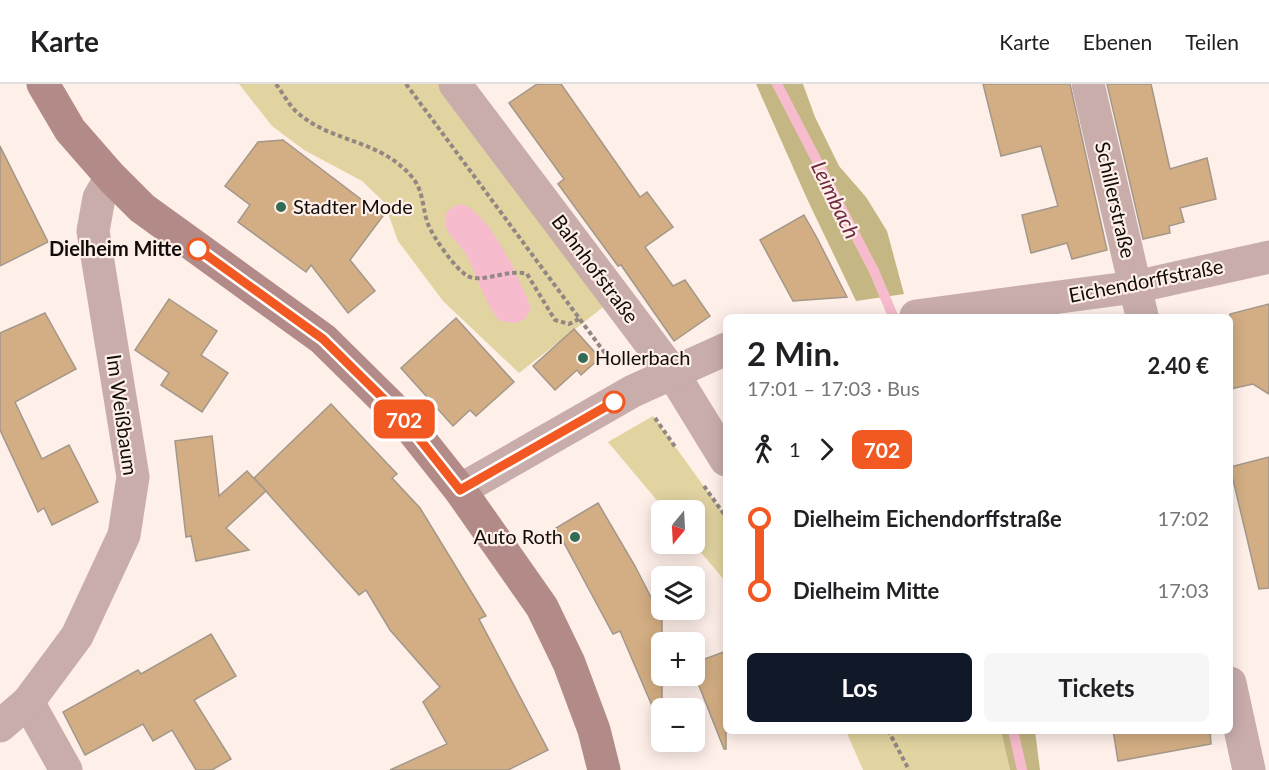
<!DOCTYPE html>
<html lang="de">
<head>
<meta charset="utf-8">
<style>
	:root { --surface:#fff; --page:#f6f6f6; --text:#202124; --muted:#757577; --line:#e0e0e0; --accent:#111827 }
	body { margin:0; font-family:Lato,sans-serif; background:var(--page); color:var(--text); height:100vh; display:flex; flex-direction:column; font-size:22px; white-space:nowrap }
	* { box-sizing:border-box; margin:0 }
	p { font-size:20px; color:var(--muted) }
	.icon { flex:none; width:33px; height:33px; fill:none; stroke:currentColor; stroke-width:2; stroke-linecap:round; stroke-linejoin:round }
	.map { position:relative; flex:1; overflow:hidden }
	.details { position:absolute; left:723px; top:230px; width:510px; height:420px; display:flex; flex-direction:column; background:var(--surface); border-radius:9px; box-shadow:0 3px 15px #0003 }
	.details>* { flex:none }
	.badge { padding:0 12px; border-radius:9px; font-size:21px; line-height:39px }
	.needle { width:39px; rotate:198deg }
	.fabs { position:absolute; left:651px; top:416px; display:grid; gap:12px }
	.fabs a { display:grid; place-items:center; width:54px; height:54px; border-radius:9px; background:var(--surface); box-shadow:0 3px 15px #0003; font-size:30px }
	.map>.badge { position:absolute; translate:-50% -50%; box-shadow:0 0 0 3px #fff }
	.legs { display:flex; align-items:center; gap:9px; height:66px; padding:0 24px; font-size:20px }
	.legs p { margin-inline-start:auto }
	.head { display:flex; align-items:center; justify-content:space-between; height:102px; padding:0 24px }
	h1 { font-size:33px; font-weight:700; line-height:45px }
	.button { display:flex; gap:12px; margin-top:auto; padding:12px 24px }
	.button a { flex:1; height:69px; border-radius:9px; background:var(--accent); color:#fff; font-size:24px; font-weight:700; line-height:69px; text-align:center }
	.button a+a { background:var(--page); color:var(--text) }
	ul { padding:0 24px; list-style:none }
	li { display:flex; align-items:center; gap:21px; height:72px; font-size:22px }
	li i { display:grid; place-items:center; width:9px; height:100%; margin:0 8px; background:currentColor }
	li i::after { content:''; width:15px; height:15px; margin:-8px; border:4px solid; border-radius:50%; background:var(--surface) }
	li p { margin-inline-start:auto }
	li:first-child i { background:linear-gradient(#0000 50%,currentColor 0) }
	li:last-child i { background:linear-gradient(currentColor 50%,#0000 0) }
	header { display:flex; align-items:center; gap:36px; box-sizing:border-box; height:84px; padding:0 30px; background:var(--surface); border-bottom:2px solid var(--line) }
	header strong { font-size:28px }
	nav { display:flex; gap:33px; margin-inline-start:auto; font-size:21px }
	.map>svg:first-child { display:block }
</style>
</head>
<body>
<header>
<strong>Karte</strong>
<nav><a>Karte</a><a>Ebenen</a><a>Teilen</a></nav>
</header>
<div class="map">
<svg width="1269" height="686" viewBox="0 0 1269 686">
	<rect width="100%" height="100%" fill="#feefe8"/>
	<g fill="#e2d4a1">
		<polygon points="239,0 455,0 616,213 519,289 443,217 398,157 384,118 362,97 304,66 272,42"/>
		<polygon points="653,332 726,433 726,498 693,459 694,426 665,426 608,358"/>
		<polygon points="846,647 1001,647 1010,686 863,686"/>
	</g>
	<g fill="#c5b783">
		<polygon points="756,0 803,0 815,33 839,82 866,113 887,147 904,210 856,217 808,117"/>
		<polygon points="1001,647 1035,647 1040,686 1010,686"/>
	</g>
	<path fill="#f6bbcc" d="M461,120C489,127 522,198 531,225L525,235L516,239L500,237C485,221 477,191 466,170C460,160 446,150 445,139C444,127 451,123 461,120Z"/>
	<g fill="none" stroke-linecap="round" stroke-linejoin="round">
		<g stroke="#f6bbcc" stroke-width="10">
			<polyline points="777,0 874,187 893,232"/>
			<polyline points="1013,646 1022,686"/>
		</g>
	</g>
	<g fill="#d3ae84" stroke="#a3978a" stroke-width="1.5">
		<polygon points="537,0 561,0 640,113 647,108 673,143 645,163 673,202 685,196 710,232 674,257 621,181 618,182 558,100 564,95 509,19"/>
		<polygon points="983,0 1070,0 1107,166 1072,175 1067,159 1031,169 1022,131 1058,122 1041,62 1001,72"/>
		<polygon points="1107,0 1151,0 1170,85 1207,74 1216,115 1180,124 1184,138 1169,142 1170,149 1143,155"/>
		<polygon points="283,56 383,132 350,176 375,207 348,229 311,181 306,188 238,138 250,121 225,102 258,58"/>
		<polygon points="0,62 48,158 0,182"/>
		<polygon points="804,131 817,154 847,213 793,217 760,156"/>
		<polygon points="169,215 217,247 201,271 228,289 202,328 161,301 169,289 135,266"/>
		<polygon points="1269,220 1269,310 1253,300 1230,305 1230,230"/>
		<polygon points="45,229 76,285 15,318 42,375 69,361 98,418 52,441 44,424 38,428 0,346 0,249"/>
		<polygon points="456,234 514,298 476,332 470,326 453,342 401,284"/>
		<polygon points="574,245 600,274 581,291 577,286 555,306 533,282"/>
		<polygon points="331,320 397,390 392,394 420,424 486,532 479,535 548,666 508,686 390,686 447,660 423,618 440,603 390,546 366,506 359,511 254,394"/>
		<polygon points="212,352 219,412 247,387 266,407 226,444 249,466 196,477 191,452 186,453 175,357"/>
		<polygon points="1269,373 1269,504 1259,505 1230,383"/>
		<polygon points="598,419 635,482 662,535 662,645 620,547 613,550 556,444"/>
		<polygon points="211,550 236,592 194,616 231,675 212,686 196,686 172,646 153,657 143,640 85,671 63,628 138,586 141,590"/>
		<polygon points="726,567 726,665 724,665 694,589 694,579"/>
		<polygon points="1113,646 1210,646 1211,660 1118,677"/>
	</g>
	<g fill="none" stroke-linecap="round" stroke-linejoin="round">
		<g stroke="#928782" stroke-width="4" stroke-dasharray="4.5 3" stroke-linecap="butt">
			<path d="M276,0C283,9 289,22 298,29C332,59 380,55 412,93C424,107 422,124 428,140C433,153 454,183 466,191C480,201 508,184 527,190L555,236L569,240L579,235"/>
			<polyline points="406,0 613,280"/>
			<polyline points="655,334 676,364"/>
			<polyline points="704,402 726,433"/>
			<polyline points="888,646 909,686"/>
		</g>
		<g stroke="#c8adab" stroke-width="33">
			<polyline points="455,0 672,288 726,376"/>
			<polyline points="1088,0 1142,232"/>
			<polyline points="916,232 1135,203 1269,173"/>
			<polyline points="460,406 633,307 726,265"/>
			<polyline points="1230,599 1249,686"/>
			<polyline points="28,618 66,686"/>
			<polyline points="0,642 28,618 77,552 124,451 133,393 93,147 99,114 111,93"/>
		</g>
		<polyline stroke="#b28b88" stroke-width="33" points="43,0 70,46 111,93 142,124 323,255 402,333 460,406 542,523 569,579 594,646 604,686"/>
	</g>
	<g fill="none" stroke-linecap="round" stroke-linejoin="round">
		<g stroke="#fff" stroke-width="14">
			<polyline id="line-1" points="198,165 323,255 402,333 460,406 614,318"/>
		</g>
		<use href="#line-1" stroke="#f25922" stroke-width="9"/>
	</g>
	<g fill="#336c55" stroke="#feefe8" stroke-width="2">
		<circle cx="281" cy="123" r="6"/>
		<circle cx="583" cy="274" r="6"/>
		<circle cx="575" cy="453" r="6"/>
	</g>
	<g fill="#fff" stroke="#f25922" stroke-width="3">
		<circle cx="198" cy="165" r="10"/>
		<circle cx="614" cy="318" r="10"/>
	</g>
	<g text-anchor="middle" stroke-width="4.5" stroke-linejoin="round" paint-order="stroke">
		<g font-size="20" fill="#120c09" stroke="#feefe8">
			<text transform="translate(1115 116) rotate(77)" y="7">Schillerstraße</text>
			<text transform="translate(595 185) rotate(53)" y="7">Bahnhofstraße</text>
			<text transform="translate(1146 197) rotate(-11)" y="7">Eichendorffstraße</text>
			<text transform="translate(122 331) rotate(82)" y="7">Im Weißbaum</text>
		</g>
		<g font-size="20" fill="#120c09" stroke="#feefe8" text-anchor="start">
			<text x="293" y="130">Stadter Mode</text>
			<text x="595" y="281">Hollerbach</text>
			<text x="563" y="460" text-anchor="end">Auto Roth</text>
		</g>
		<g font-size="20" font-weight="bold" fill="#120c09" stroke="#feefe8" text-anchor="end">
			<text x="182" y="172">Dielheim Mitte</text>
		</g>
		<g font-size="21" font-style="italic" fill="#6f2a44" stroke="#feefe8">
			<text transform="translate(835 116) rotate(64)" y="7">Leimbach</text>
		</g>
	</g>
</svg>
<div class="fabs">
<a><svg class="needle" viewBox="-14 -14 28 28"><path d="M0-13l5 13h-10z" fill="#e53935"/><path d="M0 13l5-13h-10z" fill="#757577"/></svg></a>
<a><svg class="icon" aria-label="layers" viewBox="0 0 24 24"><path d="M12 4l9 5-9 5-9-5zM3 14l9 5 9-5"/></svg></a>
<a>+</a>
<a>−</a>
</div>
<b class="badge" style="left:404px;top:335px;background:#f25922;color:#fff">702</b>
<section class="details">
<div class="head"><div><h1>2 Min.</h1><p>17:01 – 17:03 · Bus</p></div><b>2.40 €</b></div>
<div class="legs"><svg class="icon" aria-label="walk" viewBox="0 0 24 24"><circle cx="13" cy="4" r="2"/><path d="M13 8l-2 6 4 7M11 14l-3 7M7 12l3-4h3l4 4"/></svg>1<svg class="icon" aria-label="forward" viewBox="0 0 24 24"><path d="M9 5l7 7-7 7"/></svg><b class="badge" style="background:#f25922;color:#fff">702</b></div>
<ul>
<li><i style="color:#f25922"></i><b>Dielheim Eichendorffstraße</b><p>17:02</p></li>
<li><i style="color:#f25922"></i><b>Dielheim Mitte</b><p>17:03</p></li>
</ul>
<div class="button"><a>Los</a><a>Tickets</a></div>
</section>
</div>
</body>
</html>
